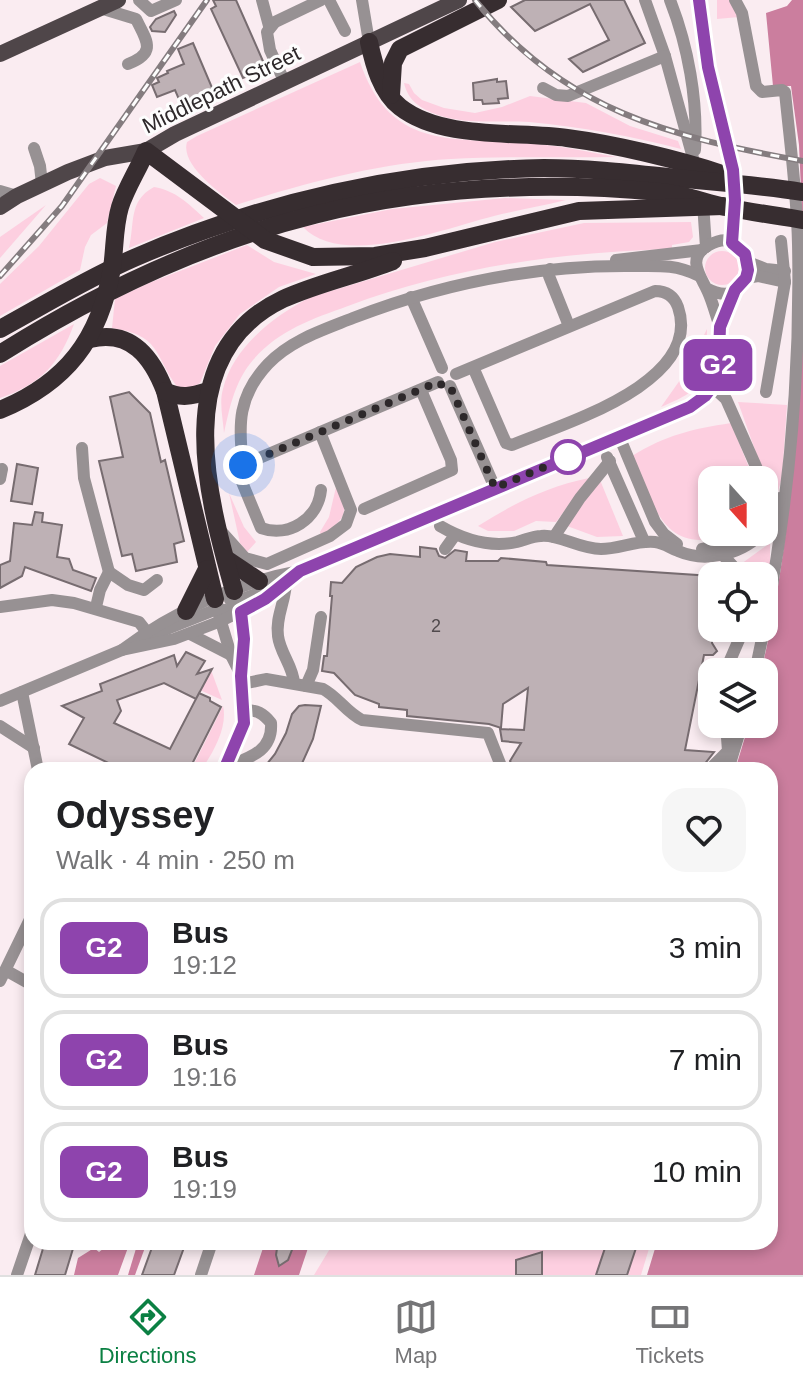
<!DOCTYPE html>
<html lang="en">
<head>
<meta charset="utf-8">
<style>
	:root { --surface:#fff; --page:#f6f6f6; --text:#202124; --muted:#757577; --line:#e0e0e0; --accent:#0b8043 }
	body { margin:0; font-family:Arial,sans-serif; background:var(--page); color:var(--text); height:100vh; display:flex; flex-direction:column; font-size:30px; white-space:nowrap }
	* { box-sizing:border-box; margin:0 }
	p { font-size:26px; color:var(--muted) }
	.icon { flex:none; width:44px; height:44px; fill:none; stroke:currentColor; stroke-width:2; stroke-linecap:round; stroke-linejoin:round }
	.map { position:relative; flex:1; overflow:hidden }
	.panel { position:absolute; left:24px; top:762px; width:754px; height:488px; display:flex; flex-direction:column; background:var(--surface); border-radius:24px; box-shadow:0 4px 12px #0003 }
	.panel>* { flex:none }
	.badge { padding:0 16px; border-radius:12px; font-size:28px; line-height:52px }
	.needle { width:52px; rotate:159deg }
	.fabs { position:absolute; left:698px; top:466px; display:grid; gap:16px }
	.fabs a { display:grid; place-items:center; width:80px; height:80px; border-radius:16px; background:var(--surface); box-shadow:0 4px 12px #0003; font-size:40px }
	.you { position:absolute; width:40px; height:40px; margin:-20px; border:6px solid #fff; border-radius:50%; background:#1a73e8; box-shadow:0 0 0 12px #1a73e833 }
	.map>.badge { position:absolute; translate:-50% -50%; box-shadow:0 0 0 4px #fff }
	.round { display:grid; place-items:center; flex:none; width:84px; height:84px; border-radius:24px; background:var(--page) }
	.head { display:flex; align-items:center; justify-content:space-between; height:136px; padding:0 32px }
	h1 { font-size:38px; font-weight:700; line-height:60px }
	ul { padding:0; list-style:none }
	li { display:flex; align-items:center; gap:24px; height:100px; margin:0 16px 12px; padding:0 16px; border:4px solid var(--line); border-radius:24px }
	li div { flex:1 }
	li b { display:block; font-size:30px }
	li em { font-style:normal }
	li .badge { min-width:88px; font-weight:700; text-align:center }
	.tab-bar { display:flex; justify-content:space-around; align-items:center; height:112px; border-top:2px solid var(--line); background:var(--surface); font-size:22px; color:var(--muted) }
	.tab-bar a { display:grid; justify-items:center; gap:4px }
	.tab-bar .active { color:var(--accent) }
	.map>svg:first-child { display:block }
</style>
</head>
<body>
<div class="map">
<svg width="803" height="1275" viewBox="0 0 803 1275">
	<rect width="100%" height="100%" fill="#faecf1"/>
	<g fill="#fdcfe0">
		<polygon points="717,0 730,0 739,17 717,19"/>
		<path d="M360,62C391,154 457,136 536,144C563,146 589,152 616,157C561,158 505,156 451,159C379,163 305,183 236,205C220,193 180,165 187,142L197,136Z"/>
		<path d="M404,83L409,84L414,93L422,100L444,108L475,113L502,107L530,96L586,103L630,126L678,141L681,149C631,136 581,127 529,122C499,120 467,125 438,115C421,109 408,101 404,83Z"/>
		<polygon points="100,178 116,186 107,223 91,235 85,247 80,270 0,316 0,284 39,246 89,184"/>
		<path d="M154,187C176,191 188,203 204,218L129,248C135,223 128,201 154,187Z"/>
		<path d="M505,198L566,200C542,206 518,210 494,216C446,228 342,269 303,227L392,209Z"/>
		<polygon points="46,205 0,258 0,237"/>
		<path d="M691,222L693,237L689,242L672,245V249C561,252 452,267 348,306C312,319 279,330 253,360C235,381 230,406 224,433C223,419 219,402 223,389C233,347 275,315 311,297L495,242L584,223Z"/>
		<path d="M247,245L274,262L316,274L279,287L240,314L215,346L200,383L193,387L180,390C153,357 164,336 112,328L115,299L149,283Z"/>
		<circle cx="722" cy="268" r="17"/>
		<path d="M74,324C60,363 41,384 0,398V366Z"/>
		<path d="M707,329C706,378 710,387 661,407L685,373Z"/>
		<polygon points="738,402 787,405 782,478 775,501 765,504 766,481"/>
		<path d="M731,423L754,480H712V532H733C665,561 653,505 632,456C666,435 692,429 731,423Z"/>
		<path d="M589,478L556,522L536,521L514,531H488L478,526C513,504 548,486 589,478Z"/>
		<polygon points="600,480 623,536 597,537 567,526"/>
		<path d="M337,483C349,514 347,516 322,537L320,532L329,517Z"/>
		<polygon points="229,493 244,527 256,542 247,552 240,543"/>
		<polygon points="770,543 770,574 764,595 764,576 747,576 741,564"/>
		<polygon points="211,670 222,700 200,690"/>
		<path d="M223,706C228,727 213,753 201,770H191Z"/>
		<polygon points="334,1242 651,1242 641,1275 314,1275"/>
	</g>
	<g fill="#cb7e9e">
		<polygon points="792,0 803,0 803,235 799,145 791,86 773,86 766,13 787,6"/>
		<path d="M803,330V1275H647L657,1242H770V770H735L749,724H764V672H761C788,560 795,445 803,330Z"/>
		<polygon points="112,1242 130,1242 118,1275 74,1275 78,1258 94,1248 99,1252"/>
		<polygon points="138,1242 147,1242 135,1275 128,1275"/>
		<polygon points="265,1242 310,1242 299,1275 254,1275"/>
	</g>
	<g fill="#beb1b5" stroke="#776c70" stroke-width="2">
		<polygon points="213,0 236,0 266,68 243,78 211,9 216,6"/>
		<polygon points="525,0 624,0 645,43 583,72 569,59 609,40 590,4 535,31 511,7"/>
		<polygon points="174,11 176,15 165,32 152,31 150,27 156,19"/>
		<polygon points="193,43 213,90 181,104 175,90 157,97 152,85 159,82 157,78 168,73 167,71 184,64 178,49"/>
		<polygon points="497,79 497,82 506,81 508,98 498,99 499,103 483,104 482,100 474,100 473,83"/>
		<polygon points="129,392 150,413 161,462 165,460 184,541 174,544 177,562 136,571 132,554 122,556 99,461 123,457 110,397"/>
		<polygon points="17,464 38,468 32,504 11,501"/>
		<polygon points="35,512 43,513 42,522 62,525 57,557 69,559 73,570 96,578 91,591 25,567 22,576 0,588 0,565 10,561 14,523 32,525"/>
		<polygon points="420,547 436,549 439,556 445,558 455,550 467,552 466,561 498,561 501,558 546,562 547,565 712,576 712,643 717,651 713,655 704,655 685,750 714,752 700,770 515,770 510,761 521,743 502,741 500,729 524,730 528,688 503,704 501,728 489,724 407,716 407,710 379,707 379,704 355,695 334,673 322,671 324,656 327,656 332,596 330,596 331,582 342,583 356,567 377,557 390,554 420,557"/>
		<polygon points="186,652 205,661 197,674 212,669 196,699 164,683 117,700 121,711 114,723 170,749 199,693 210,698 210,701 221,707 189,770 123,770 69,744 84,718 62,706 102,691 100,684 174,655 177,666"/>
		<polygon points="305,705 321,706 313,739 299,770 262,770 275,754 286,733 292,714 299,706"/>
		<polygon points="45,1242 75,1242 65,1275 35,1275"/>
		<polygon points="154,1242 186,1242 174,1275 142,1275"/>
		<polygon points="278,1242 295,1242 288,1260 279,1266 276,1255"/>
		<polygon points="607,1242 638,1242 627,1275 596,1275"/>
		<polygon points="542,1252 542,1275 516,1275 516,1260"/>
	</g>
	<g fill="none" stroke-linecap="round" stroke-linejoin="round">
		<g stroke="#979193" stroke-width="12">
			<polyline points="139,0 151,11 176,0"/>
			<polyline points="262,0 269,26"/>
			<polyline points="329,0 345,31"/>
			<polyline points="362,0 369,42"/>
			<polyline points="645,0 665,56 696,169"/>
			<path d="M670,0C688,46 698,100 695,150"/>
			<polyline points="699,0 708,67 733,170 735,200 732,243"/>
			<path d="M735,0L742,13L756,86L762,92L782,90L785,92C790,143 797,193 798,244C801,387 786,532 755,672"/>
			<path d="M100,8L136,19C147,41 157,53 128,64"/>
			<polyline points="285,83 270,50 267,32 275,22 321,0"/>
			<polyline points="543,88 556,95 568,96 665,56"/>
			<polyline points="34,148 40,166 42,184"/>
			<polyline points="0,191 17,196"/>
			<polyline points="703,203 706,247"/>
			<polyline points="616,260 702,250"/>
			<polyline points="748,262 766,269 785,271"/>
			<polyline points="550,269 549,276 569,326"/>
			<polyline points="746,278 758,276 785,282"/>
			<path d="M706,288C761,318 758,218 709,245C685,258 701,276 708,292C713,303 716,316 720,327"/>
			<polyline points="411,297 442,368"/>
			<path d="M456,374L655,291C666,291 674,296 678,307C704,383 562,424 512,445L506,443L473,367"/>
			<polyline points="450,386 495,488"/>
			<polyline points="713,387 726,399 762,480"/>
			<polyline points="766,392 785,282 781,241"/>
			<polyline points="619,436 655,522 664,534 677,544"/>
			<polyline points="82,448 84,478 109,572"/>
			<polyline points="607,457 644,541"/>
			<polyline points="243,465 438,382"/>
			<polyline points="0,479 2,469"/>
			<path d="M321,490C318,519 289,538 261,528L237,470L243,465C238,424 238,396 268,364C291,340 323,330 353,318C443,283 536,265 632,266C657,266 675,264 697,275"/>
			<polyline points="364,509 452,470 451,460 421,390"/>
			<path d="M440,526C464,540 489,548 517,542C525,540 533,536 541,536C559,534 579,549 601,549C619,549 637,540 655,542C664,543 670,548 678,551C692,557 706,558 720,555C737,552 751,545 763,532"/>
			<polyline points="220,530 245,558 267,564 330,536 346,524 351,510 320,432"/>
			<polyline points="764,531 780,498"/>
			<polyline points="554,537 580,498 610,461"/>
			<polyline points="445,549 455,535"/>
			<polyline points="702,549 728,544 747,532"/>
			<polyline points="721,553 742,576"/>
			<path d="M286,579C287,599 275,616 278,636C280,653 293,666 294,683"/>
			<polyline points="230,600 237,601 276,587"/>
			<polyline points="0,607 52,600 74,603 139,622 150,636"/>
			<polyline points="96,607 100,590 109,572 128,585 144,590 157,580"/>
			<polyline points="219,615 231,655 240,673"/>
			<polyline points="157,633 217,609 241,612"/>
			<polyline points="190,634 231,655"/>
			<path d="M122,650C172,612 238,582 300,571L699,402C729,376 712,358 721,326C725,314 731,302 735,290"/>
			<polyline points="725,672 744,628"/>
			<path d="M242,684L266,679L323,689C338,697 346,712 362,720L488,733L501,766L506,770"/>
			<polyline points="306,686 313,670 321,617"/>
			<polyline points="22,692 38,770"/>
			<polyline points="0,701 122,650 174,639 221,621 265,599 300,572"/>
			<polyline points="0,726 34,748"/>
			<path d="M226,767C248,758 273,752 271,723C263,713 257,710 244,710"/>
			<polyline points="224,770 241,732 244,710 241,676 243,626 234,591"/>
			<polyline points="709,770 728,751 726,724"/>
			<polyline points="728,770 742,724"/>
			<polyline points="7,971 32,985"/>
			<polyline points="0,981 32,915"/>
			<polyline points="17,1275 32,1231"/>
			<polyline points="201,1275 212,1242"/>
		</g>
		<g stroke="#4f4649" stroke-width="16">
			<polyline points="0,54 118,0"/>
			<polyline points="0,207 17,196 68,172 105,158 146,151 175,134 459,0"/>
		</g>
		<g stroke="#372d30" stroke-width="18">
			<path d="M369,42C374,65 381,92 400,107C442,140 516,131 567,138C613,144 677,159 722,174"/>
			<polyline points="391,95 393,63 400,49 498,0"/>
			<path d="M0,329C44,305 88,278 134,258C263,202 403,170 544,168C599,168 653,176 707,181C739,184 771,187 803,192"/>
			<path d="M90,339C131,329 152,357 165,391L215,599"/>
			<path d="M0,354C210,221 412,169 660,192C682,194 703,202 725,207C751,212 777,216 803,220"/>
			<path d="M165,391C181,399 192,396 208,391"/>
			<path d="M0,410C66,383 100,339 112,268C115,248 114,227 120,207C126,188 138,170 146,151L265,240L313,257L375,256L425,248L579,211L723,206"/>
			<polyline points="226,559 259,581"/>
			<path d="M234,591C207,496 168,354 283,299C318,283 357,275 393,261"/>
			<polyline points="186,611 207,569"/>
		</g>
		<g stroke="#847c7f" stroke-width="6">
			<g id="rail">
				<path d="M475,0C564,111 671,137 803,161"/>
				<polyline points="0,276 62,206 207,0"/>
			</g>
		</g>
		<use href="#rail" stroke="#fdfdfd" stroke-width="3" stroke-dasharray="9" stroke-linecap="butt"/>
	</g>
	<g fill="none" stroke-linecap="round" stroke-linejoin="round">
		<g stroke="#fff" stroke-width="18">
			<polyline id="line" points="224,770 244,723 241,676 244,639 241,612 265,599 300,571 690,407 705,396 718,379 720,327 735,290 746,278 748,270 745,254 732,243 735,200 733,170 708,67 699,0"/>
		</g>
		<use href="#line" stroke="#8e44ad" stroke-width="12"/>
		<polyline stroke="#2d282a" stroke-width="8" stroke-dasharray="0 14.4" points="243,465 438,382 443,386 450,386 495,488 568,457"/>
	</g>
	<circle fill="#fff" stroke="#8e44ad" stroke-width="4" cx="568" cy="457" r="16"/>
	<g text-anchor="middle" stroke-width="6" stroke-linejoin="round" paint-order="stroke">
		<g font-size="18" fill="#514a4d">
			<text x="436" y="632">2</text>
		</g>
		<g font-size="22" fill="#2d282a" stroke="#fdfdfd">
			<text transform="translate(221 89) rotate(-26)" y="8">Middlepath Street</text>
		</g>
	</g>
</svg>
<div class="fabs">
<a><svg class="needle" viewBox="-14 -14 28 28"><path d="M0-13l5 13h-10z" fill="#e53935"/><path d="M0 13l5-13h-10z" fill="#757577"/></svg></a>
<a><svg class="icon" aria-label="locate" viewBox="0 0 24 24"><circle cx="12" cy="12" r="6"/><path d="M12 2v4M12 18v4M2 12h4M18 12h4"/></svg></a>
<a><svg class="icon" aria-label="layers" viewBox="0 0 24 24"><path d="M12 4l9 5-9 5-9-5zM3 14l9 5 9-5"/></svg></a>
</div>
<div class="you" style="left:243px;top:465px"></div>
<b class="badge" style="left:718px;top:365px;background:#8e44ad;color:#fff">G2</b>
<section class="panel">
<div class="head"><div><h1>Odyssey</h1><p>Walk · 4 min · 250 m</p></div><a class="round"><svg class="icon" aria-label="heart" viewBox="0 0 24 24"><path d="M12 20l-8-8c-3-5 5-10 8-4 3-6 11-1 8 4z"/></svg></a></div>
<ul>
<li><span class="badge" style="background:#8e44ad;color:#fff">G2</span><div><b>Bus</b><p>19:12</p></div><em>3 min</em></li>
<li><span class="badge" style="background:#8e44ad;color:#fff">G2</span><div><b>Bus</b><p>19:16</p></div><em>7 min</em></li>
<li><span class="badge" style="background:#8e44ad;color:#fff">G2</span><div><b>Bus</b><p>19:19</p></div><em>10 min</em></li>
</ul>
</section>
</div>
<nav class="tab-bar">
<a class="active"><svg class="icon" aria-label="directions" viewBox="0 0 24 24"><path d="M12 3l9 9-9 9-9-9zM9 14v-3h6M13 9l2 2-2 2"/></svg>Directions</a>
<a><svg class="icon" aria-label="map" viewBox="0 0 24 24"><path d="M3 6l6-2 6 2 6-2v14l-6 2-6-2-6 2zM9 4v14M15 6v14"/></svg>Map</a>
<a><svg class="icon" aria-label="tickets" viewBox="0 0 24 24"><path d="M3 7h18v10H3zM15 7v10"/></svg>Tickets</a>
</nav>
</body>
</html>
